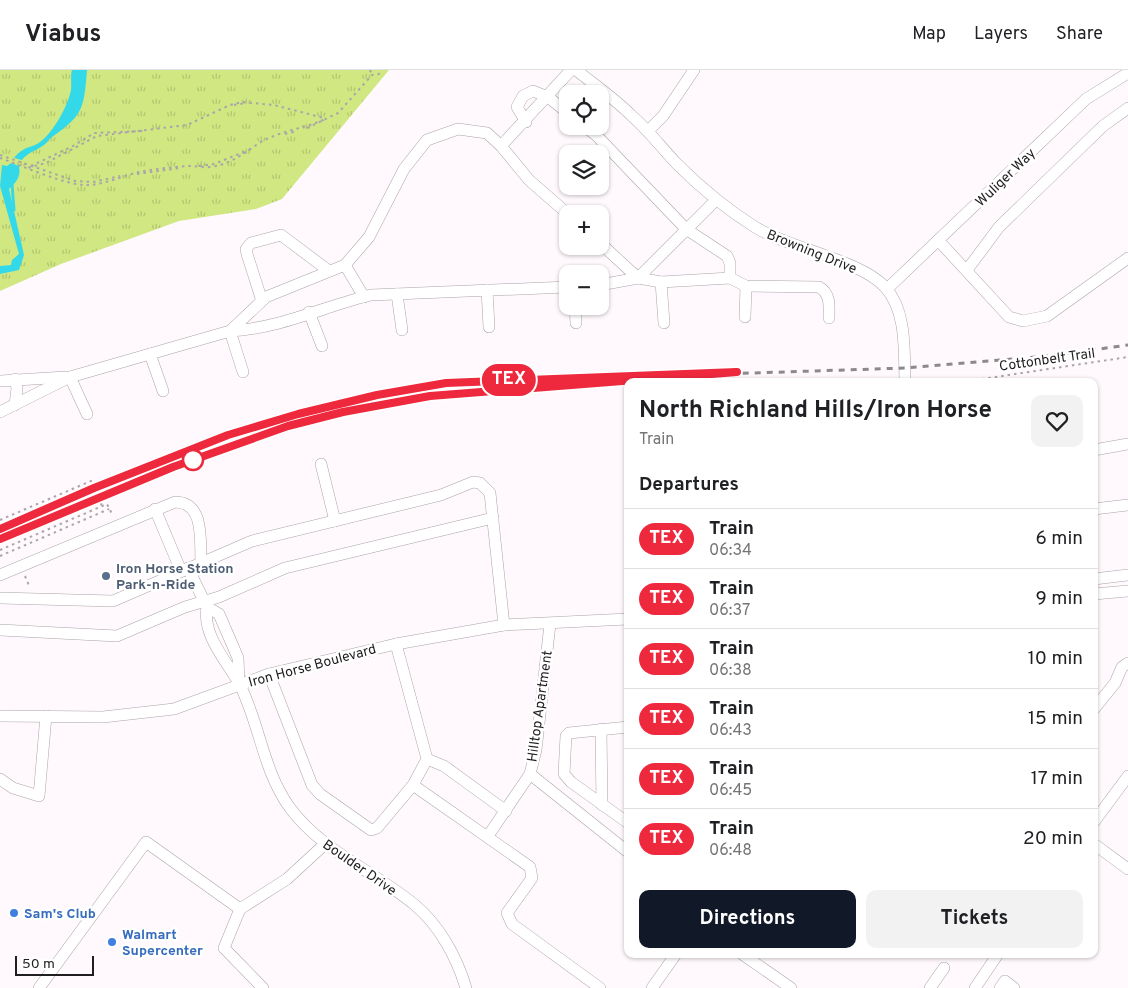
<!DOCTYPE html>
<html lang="en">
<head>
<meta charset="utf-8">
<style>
	:root { --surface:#fff; --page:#f2f2f2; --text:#202124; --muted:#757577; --line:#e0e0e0; --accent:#111827 }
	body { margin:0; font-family:Overpass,sans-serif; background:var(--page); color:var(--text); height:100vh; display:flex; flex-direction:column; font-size:19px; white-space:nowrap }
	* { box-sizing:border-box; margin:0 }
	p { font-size:16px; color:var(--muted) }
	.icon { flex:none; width:28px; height:28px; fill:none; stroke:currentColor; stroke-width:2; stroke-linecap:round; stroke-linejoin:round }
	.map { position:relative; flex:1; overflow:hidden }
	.details { position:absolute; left:624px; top:308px; width:474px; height:580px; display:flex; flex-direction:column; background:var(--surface); border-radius:10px; box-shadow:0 1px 4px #0004 }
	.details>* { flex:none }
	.badge { padding:0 10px; border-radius:16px; font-size:18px; line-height:32px }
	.tools { position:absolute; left:559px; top:15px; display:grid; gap:10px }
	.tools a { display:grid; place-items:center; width:50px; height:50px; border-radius:10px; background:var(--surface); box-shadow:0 1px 4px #0004; font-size:25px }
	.scale { position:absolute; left:15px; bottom:12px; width:79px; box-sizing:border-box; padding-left:5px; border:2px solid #201e1f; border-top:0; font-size:14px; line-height:18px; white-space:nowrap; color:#201e1f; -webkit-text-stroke:4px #fff; paint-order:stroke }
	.map>.badge { position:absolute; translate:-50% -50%; box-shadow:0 0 0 2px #fff }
	h2 { padding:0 15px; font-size:19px; line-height:45px }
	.round { display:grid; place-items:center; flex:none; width:52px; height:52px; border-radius:10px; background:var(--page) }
	.head { display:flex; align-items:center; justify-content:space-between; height:85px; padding:0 15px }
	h1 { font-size:24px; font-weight:700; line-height:38px }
	.cta { display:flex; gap:10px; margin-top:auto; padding:10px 15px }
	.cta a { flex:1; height:58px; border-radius:10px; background:var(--accent); color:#fff; font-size:20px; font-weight:700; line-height:58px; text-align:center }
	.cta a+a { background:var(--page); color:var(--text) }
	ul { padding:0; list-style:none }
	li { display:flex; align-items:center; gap:15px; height:60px; padding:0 15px; border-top:1px solid var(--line) }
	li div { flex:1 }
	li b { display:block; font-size:19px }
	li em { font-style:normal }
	li .badge { min-width:55px; font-weight:700; text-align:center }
	header { display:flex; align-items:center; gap:30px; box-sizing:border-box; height:70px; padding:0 25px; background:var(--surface); border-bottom:1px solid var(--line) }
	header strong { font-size:24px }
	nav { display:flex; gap:28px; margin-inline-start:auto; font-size:18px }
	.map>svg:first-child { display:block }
</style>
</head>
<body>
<header>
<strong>Viabus</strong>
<nav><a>Map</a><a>Layers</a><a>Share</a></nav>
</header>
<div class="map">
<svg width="1128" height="918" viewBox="0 0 1128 918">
	<defs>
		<pattern id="grass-tufts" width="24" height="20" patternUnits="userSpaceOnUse" patternTransform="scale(1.25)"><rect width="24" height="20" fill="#d0e782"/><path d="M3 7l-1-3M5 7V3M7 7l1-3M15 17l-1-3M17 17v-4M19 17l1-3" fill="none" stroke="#b2c670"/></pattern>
	</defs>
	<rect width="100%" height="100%" fill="#fff9fe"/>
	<polygon fill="url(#grass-tufts)" points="0,0 389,0 282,129 256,139 179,151 61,194 0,221"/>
	<g fill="#33d9e9">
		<path d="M72,0H87C84,37 84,45 52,67C49,69 47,73 44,75C36,81 28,82 22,90L14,88C25,75 30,79 40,72C54,62 68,35 71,20C72,13 70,7 72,0Z"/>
		<path d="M11,93L19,96C21,106 17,112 9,119L24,185L19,200L0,204V196L11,195L12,190L19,184L0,116L2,95L7,96Z"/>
	</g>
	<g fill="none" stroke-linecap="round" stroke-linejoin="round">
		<polyline stroke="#33d9e9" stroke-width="3" points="12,114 14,140"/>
		<g stroke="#aaa4a9" stroke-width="12">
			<g id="minor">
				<path d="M576,0C595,15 615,29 632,46C648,60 661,77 676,93C700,117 726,139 755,157C790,179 861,190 885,217C907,241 904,281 905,311"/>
				<polyline points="526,52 517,37 523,26 533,21 548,27 568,43"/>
				<polyline points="584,56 597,66 686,159 727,186 730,193 730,208"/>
				<polyline points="648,61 663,46 694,0"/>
				<polyline points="501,76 571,0"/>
				<polyline points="938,170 1009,247 1023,251 1047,246 1128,188"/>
				<path d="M600,173L638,208L661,212L730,208L746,216L819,217C831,224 829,236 829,248"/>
				<polyline points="345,195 364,227"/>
				<polyline points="967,200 999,157 1103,56 1128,38"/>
				<polyline points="661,212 664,253"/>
				<polyline points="600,215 638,208 716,130"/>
				<polyline points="887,219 1086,29 1128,3"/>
				<polyline points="487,220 489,257"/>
				<polyline points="397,224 402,260"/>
				<polyline points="262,231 247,184 246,179 251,173 281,165 329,201"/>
				<polyline points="575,236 576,253"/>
				<polyline points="309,242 322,276"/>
				<polyline points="745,247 746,216"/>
				<polyline points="150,284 163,321"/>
				<polyline points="243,302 230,261 266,227 345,195 369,167 404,99 427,70 458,59 487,63 501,76 529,110 568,144"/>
				<polyline points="70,307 87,344"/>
				<polyline points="15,309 17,318 15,335"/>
				<polyline points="0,311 66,307"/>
				<path d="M0,342L70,307L230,261C278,259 325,236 371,225L568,217"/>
				<polyline points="1094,380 1128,374"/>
				<polyline points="321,394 335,451"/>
				<polyline points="155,439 181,501"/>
				<polyline points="1094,439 1128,435"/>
				<polyline points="188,498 207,537 219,544 238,588 239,613"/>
				<path d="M0,505L175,432C205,432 200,471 201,493"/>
				<polyline points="1094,509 1128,505"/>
				<polyline points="1094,524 1128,521"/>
				<polyline points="0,528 113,531 252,471 441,425 473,412 480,413 490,423 504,555"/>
				<path d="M207,537C202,566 227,591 240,615C260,655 263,701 290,738C323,782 374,801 415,835C440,856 457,888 466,918"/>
				<polyline points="0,560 117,566 185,537 219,527 285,498 493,448"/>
				<polyline points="269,604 312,715 320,724 371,760 377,758 413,715 427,689 396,574"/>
				<polyline points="1094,639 1115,613 1122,597 1128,593"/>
				<polyline points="0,646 103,647 174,639 269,604 396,574 504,555 628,549"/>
				<polyline points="628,657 569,663 566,666 564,704 571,712 628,753"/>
				<polyline points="601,659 602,735"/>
				<polyline points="427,689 444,696 506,741"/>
				<polyline points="530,704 628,782"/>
				<polyline points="0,709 13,718 39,726 46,646"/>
				<polyline points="413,715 530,797 532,808 507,843 512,854 600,918"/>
				<polyline points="1094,752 1128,706"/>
				<polyline points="488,766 530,704 536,680 550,554"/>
				<polyline points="1094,774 1128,799"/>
				<polyline points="240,839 224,878 263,918"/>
				<polyline points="742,884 791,918"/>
				<polyline points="39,918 146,772 240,839 287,809 325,774"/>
				<polyline points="652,918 676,884"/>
				<polyline points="930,918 944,898"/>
				<polyline points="975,918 998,884"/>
				<polyline points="1000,918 1005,911 1014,918"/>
			</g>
		</g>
		<g stroke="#a9a5a8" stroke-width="2" stroke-dasharray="2.5 4" stroke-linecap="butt">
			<polyline points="370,0 372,5"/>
			<polyline points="234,35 246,33"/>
			<polyline points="307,58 338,43 372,5 379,4 382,0"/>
			<polyline points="285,64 297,61"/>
			<polyline points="0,85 75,111 93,112 120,106"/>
			<path d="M0,88C23,96 60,113 84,115C102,116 121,106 139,102C155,99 172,97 189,96C196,96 204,98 211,97C239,92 247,78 269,68C286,60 305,58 323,50L324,48L274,35L242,32L230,35L187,55L97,66L46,93L27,98"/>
			<polyline points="31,96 75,75 94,63 143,61"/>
			<polyline points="199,96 214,94 249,80"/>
			<polyline points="137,104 180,98"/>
			<polyline points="969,311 1128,287"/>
			<polyline points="0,450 91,411 102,436"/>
			<polyline points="0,480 107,434 113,446"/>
			<polyline points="0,486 109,439"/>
			<polyline points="25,506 30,518"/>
		</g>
		<use href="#minor" stroke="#fff" stroke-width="11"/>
		<g stroke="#8c888b" stroke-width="3" stroke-dasharray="6 6" stroke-linecap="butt">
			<path d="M0,459C75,426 151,393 229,365C299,340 373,323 446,313L905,298L1049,286L1128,275"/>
			<path d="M0,469C126,415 254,358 389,332C448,321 510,320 570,315"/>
		</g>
	</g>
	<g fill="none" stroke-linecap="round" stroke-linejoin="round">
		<g stroke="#fff" stroke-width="11">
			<polyline id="line" points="0,459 94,418 228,365 298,344 377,325 446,313 737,302 430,326 343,342 288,356 173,397 0,469"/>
		</g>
		<use href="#line" stroke="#ee293d" stroke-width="8"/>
	</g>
	<circle fill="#fff" stroke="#ee293d" stroke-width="2.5" cx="193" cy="390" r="10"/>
	<circle fill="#5c6f8a" stroke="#fff" stroke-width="2" cx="106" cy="506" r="5"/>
	<g fill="#3f7fe0" stroke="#fff" stroke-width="2">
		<circle cx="14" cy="843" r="5"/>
		<circle cx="112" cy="872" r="5"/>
	</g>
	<g text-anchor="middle" stroke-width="5" stroke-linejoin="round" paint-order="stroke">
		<g font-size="14" fill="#201e1f" stroke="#fff">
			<text transform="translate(1005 107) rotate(-44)" y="5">Wuliger Way</text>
			<text transform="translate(812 181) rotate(22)" y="5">Browning Drive</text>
			<text transform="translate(1047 289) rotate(-8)" y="5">Cottonbelt Trail</text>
			<text transform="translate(312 595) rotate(-15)" y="5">Iron Horse Boulevard</text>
			<text transform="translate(539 636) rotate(-82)" y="5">Hilltop Apartment</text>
			<text transform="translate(360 797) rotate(35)" y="5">Boulder Drive</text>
		</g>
		<g font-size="14" font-weight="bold" fill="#4e5e75" stroke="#fff" text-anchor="start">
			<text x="116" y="503">Iron Horse Station<tspan x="116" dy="16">Park-n-Ride</tspan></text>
		</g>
		<g font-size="14" font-weight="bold" fill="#366cbe" stroke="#fff" text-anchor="start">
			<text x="24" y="848">Sam's Club</text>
			<text x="122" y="869">Walmart<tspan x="122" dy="16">Supercenter</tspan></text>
		</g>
	</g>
</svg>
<div class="tools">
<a><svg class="icon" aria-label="locate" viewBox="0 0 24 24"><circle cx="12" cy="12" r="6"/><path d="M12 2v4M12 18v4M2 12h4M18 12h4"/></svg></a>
<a><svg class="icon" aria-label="layers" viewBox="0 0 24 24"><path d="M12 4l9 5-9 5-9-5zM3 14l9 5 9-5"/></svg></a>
<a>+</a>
<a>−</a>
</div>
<div class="scale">50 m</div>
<b class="badge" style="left:509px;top:310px;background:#ee293d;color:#fff">TEX</b>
<section class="details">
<div class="head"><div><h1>North Richland Hills/Iron Horse</h1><p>Train</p></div><a class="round"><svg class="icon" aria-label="heart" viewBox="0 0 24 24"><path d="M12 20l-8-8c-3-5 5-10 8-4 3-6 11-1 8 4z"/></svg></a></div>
<h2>Departures</h2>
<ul>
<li><span class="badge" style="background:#ee293d;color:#fff">TEX</span><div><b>Train</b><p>06:34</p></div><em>6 min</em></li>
<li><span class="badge" style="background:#ee293d;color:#fff">TEX</span><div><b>Train</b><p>06:37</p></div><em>9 min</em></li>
<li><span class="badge" style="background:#ee293d;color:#fff">TEX</span><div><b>Train</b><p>06:38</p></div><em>10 min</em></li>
<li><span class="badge" style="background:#ee293d;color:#fff">TEX</span><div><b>Train</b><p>06:43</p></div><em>15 min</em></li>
<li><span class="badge" style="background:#ee293d;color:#fff">TEX</span><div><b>Train</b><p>06:45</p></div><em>17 min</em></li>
<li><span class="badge" style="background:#ee293d;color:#fff">TEX</span><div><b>Train</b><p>06:48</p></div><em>20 min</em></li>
</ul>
<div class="cta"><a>Directions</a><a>Tickets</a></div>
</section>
</div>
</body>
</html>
